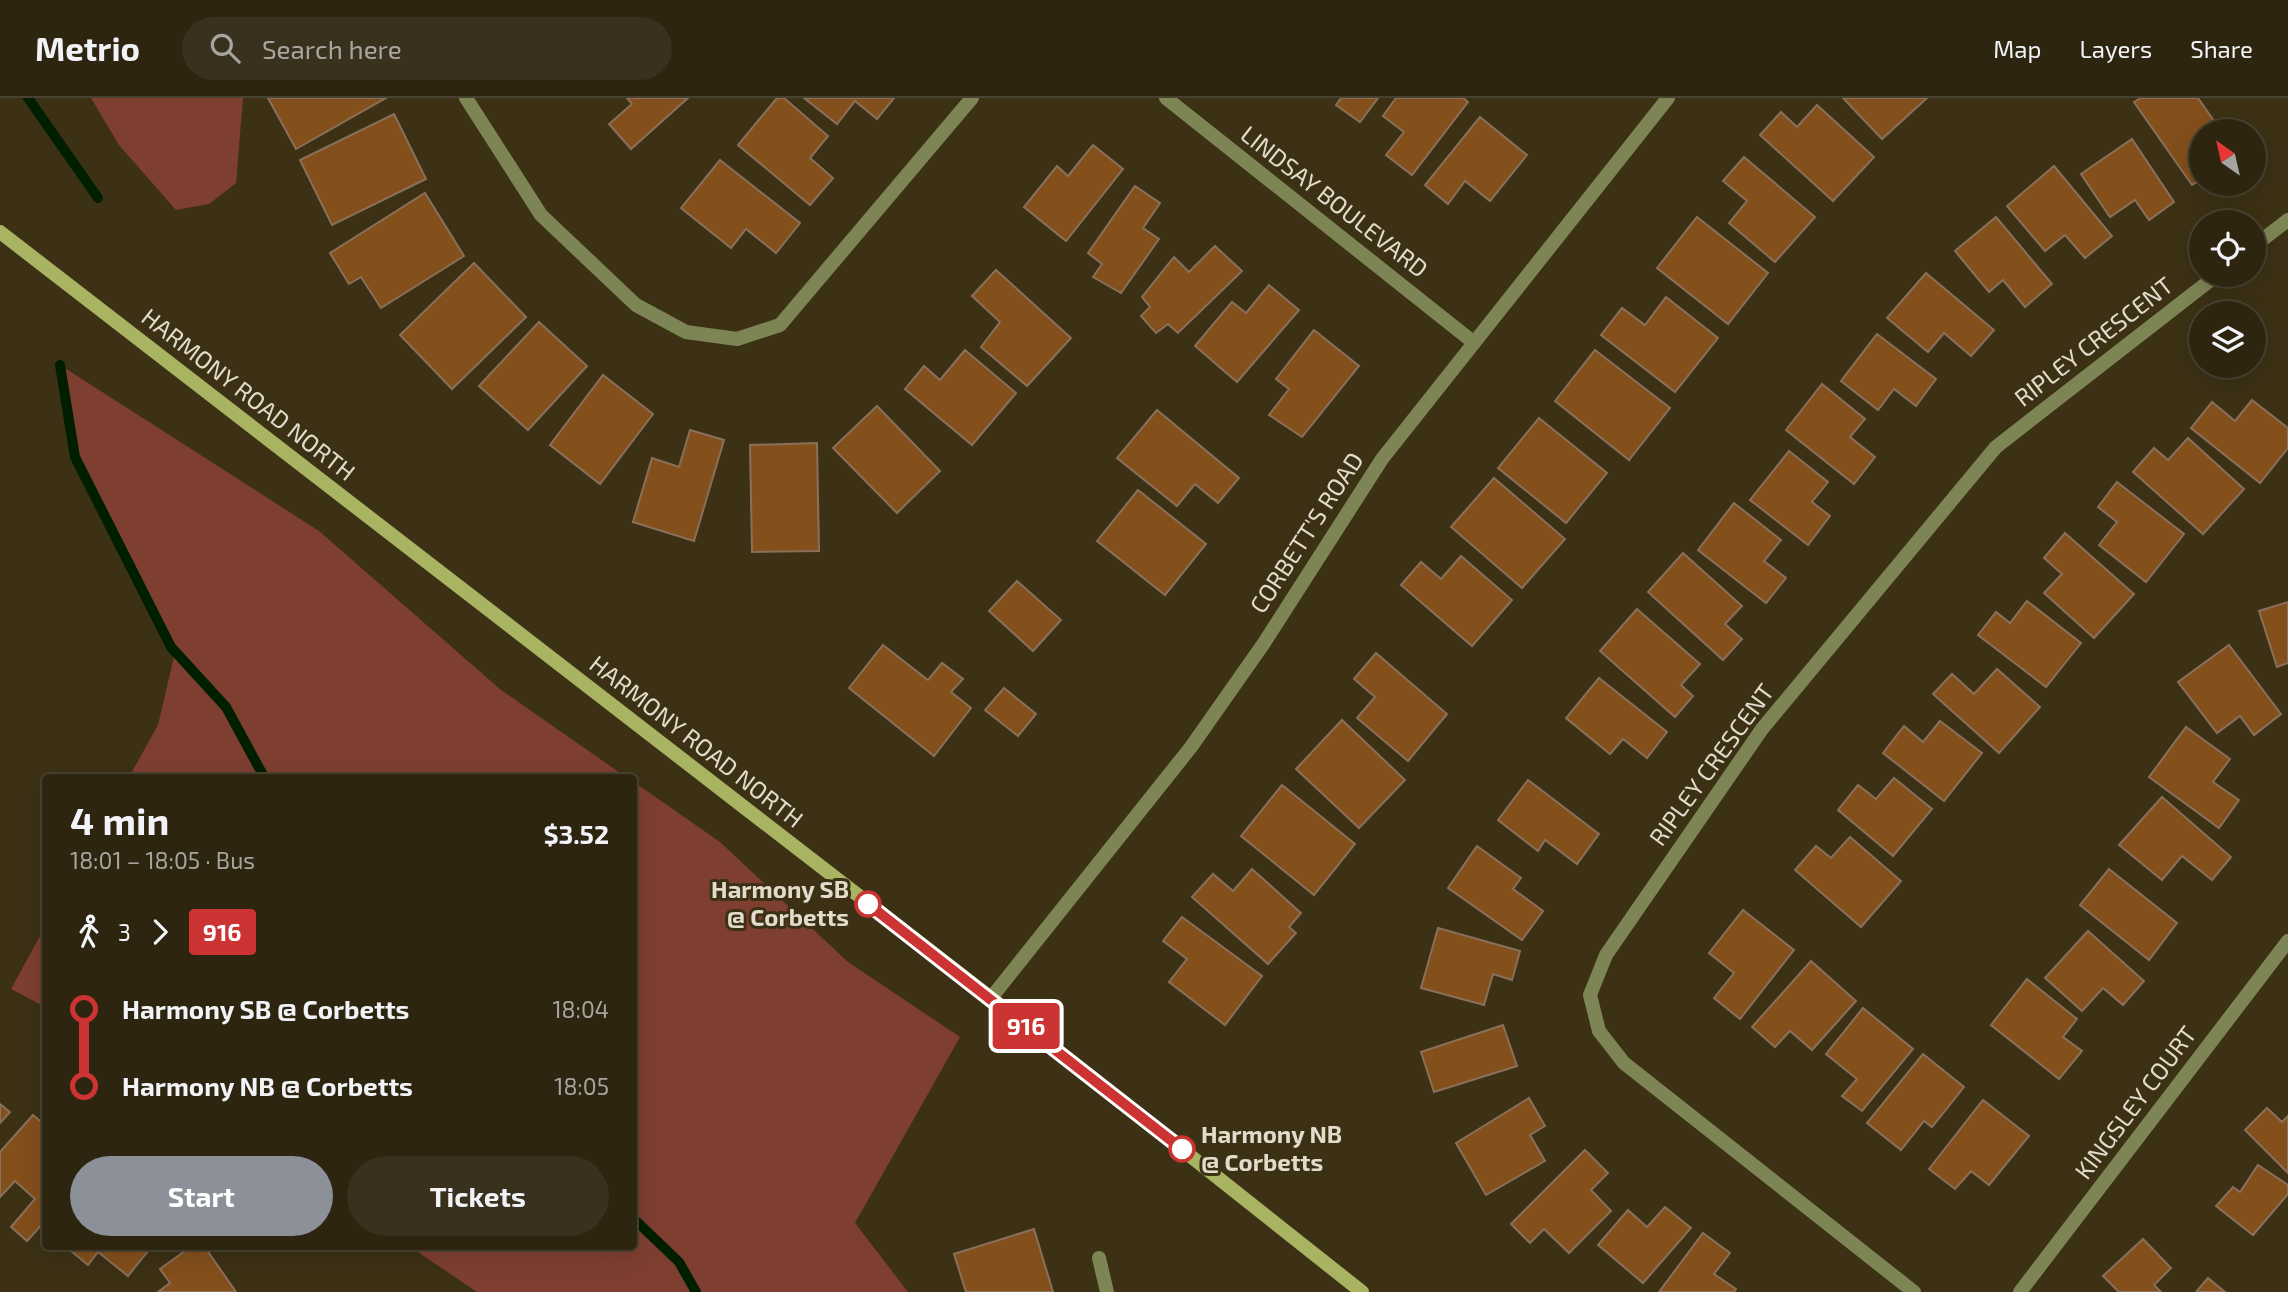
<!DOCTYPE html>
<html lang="en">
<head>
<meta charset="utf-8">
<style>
	:root { --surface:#2d2510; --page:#39311e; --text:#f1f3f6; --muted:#a7a59f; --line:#484230; --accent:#8c9099 }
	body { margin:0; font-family:"Exo 2",sans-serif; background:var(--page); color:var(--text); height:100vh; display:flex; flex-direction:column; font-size:26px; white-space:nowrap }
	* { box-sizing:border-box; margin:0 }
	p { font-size:23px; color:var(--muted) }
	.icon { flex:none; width:38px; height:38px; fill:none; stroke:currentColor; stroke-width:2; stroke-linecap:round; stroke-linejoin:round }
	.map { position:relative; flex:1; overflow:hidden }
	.panel { position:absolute; left:42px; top:676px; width:595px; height:476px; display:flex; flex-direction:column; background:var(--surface); border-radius:7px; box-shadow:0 7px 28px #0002,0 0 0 2px var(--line) }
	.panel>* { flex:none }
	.badge { padding:0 14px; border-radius:5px; font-size:24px; line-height:46px }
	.needle { width:46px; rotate:326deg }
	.fabs { position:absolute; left:2189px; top:21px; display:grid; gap:14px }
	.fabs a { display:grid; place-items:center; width:77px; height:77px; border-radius:50%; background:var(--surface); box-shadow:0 7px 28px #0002,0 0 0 2px var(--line); font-size:35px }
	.map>.badge { position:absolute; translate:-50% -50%; box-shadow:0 0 0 4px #fff }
	.legs { display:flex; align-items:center; gap:10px; height:77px; padding:0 28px; font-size:23px }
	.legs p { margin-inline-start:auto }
	.headline { display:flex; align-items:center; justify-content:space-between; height:119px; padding:0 28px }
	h1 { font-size:38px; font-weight:700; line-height:52px }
	.action { display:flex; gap:14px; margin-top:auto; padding:14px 28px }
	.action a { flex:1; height:80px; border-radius:42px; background:var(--accent); color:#fff; font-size:28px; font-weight:700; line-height:80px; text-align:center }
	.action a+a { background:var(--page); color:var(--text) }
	ul { padding:0 28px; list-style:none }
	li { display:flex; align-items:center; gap:24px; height:77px; font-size:26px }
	li i { display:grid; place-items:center; width:10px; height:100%; margin:0 9px; background:currentColor }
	li i::after { content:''; width:18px; height:18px; margin:-9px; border:5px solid; border-radius:50%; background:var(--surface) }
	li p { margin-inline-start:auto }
	li:first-child i { background:linear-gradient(#0000 50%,currentColor 0) }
	li:last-child i { background:linear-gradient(currentColor 50%,#0000 0) }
	header { display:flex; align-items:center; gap:42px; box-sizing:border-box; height:98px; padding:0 35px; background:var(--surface); border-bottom:2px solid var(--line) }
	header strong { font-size:33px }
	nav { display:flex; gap:38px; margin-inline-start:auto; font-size:24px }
	.search { width:490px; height:63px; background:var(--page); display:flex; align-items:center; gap:18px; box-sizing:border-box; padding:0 24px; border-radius:38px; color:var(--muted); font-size:26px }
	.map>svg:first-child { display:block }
</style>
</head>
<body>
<header>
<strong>Metrio</strong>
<div class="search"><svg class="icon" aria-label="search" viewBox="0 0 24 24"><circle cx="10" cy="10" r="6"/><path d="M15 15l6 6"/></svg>Search here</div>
<nav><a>Map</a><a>Layers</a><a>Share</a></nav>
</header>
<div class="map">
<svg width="2288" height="1194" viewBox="0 0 2288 1194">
	<rect width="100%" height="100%" fill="#3c3115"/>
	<g fill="#7e3f31">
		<polygon points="91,0 243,0 236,85 209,106 176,112 119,47"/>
		<polygon points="60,267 319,433 501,592 626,679 129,679 158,627 174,559 75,359"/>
		<polygon points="634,684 720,744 848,864 960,939 855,1125 908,1194 477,1194 409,1148 634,1148"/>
		<polygon points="45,829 45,909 11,891"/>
	</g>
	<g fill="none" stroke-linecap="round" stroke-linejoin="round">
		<g stroke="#001e00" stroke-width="10">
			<polyline points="28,0 98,100"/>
			<polyline points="60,267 75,359 171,549 226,609 264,679"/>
			<polyline points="634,1121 679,1164 696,1194"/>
		</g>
	</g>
	<g fill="#834f1b" stroke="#8a705b" stroke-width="2">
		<polygon points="268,0 386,0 296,51"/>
		<polygon points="627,0 688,0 631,51 609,26 632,6"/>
		<polygon points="777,0 784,0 828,38 810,60 833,80 810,107 738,47"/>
		<polygon points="804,0 894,0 877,21 855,3 837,26"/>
		<polygon points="1341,0 1378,0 1360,24 1336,7"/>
		<polygon points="1396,0 1463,0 1468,4 1412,77 1386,57 1404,34 1383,18"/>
		<polygon points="1843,0 1927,0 1882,41"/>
		<polygon points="2141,0 2198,0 2221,33 2202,33 2202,81 2192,87 2134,4"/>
		<polygon points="1817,7 1874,59 1833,103 1760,37 1781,14 1797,29"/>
		<polygon points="394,16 426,81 332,127 300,62"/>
		<polygon points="1480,19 1527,57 1490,103 1465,83 1448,106 1425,87"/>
		<polygon points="2132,41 2174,104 2149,122 2135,102 2110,119 2081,76"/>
		<polygon points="1093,47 1123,71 1066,143 1024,109 1057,68 1068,78"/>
		<polygon points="1744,59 1815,119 1775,164 1729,125 1747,103 1723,83"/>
		<polygon points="720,62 800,125 776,155 746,131 731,150 681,110"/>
		<polygon points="2054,68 2112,138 2085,160 2065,137 2045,153 2007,108"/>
		<polygon points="1135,88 1160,105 1143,130 1159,141 1121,195 1093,179 1102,166 1088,155"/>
		<polygon points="425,95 464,158 381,210 361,179 349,186 330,155"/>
		<polygon points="1697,119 1768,175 1728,226 1657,170"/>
		<polygon points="1996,119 2052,186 2025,209 2003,182 1989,194 1955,153"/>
		<polygon points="1215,148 1242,173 1178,235 1168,226 1156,235 1141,218 1150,209 1142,199 1174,159 1189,174"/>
		<polygon points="474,165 526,219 452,291 400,237"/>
		<polygon points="996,172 1071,240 1027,288 981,249 1000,224 972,198"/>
		<polygon points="1926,175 1994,232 1971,258 1944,235 1928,254 1887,220"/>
		<polygon points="1269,187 1299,212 1237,284 1195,248 1232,204 1246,215"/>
		<polygon points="1666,199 1718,240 1675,294 1601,237 1622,210 1645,227"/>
		<polygon points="539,224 587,268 528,332 479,288"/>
		<polygon points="1314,232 1359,268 1302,339 1269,317 1289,291 1276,281"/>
		<polygon points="1877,236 1936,281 1916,308 1894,291 1878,312 1841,283"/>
		<polygon points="965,252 1016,295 972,347 905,291 924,268 940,282"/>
		<polygon points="1595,252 1670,310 1629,362 1555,303"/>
		<polygon points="603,277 653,316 600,386 550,347"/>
		<polygon points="1822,286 1865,321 1850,339 1875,359 1854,386 1786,332"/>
		<polygon points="2252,302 2288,330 2288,350 2260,385 2191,330 2212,304 2235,323"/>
		<polygon points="877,308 940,373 897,415 833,350"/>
		<polygon points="1157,312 1239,380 1218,405 1195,386 1177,408 1117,360"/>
		<polygon points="1539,320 1607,375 1566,425 1498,370"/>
		<polygon points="690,332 724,342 694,443 633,424 652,360 679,369"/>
		<polygon points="2188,340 2244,391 2203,436 2133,374 2154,350 2168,362"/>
		<polygon points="817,345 819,453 752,454 750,347"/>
		<polygon points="1789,353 1828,384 1812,404 1830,418 1808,447 1750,402"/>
		<polygon points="1494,380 1565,441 1522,490 1451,429"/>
		<polygon points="2117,384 2184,436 2146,484 2099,447 2117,424 2098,409"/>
		<polygon points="1138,392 1206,446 1165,497 1097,443"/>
		<polygon points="1734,405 1781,442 1764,463 1786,480 1766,505 1698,452"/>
		<polygon points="2065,435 2134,496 2094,540 2044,495 2062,476 2044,460"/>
		<polygon points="1683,455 1742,508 1725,526 1742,541 1723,562 1648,494"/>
		<polygon points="1461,458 1512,502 1472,548 1401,487 1421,464 1441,481"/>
		<polygon points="1017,483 1061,522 1033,553 989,513"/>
		<polygon points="2027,503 2081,545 2046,589 1978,537 1996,514 2010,525"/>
		<polygon points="2288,504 2288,565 2277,569 2259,513"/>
		<polygon points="1637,511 1700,566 1681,587 1693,598 1675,619 1600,553"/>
		<polygon points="883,547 928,582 942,565 963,581 951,594 971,610 934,658 849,590"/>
		<polygon points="2229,547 2281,616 2254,637 2240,618 2217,635 2178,584"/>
		<polygon points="1376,555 1447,616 1408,663 1357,620 1375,599 1354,581"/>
		<polygon points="1997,571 2040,609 1999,655 1933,596 1952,576 1974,596"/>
		<polygon points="1599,580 1667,634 1647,660 1623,641 1610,656 1566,620"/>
		<polygon points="1004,590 1036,616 1018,638 985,612"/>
		<polygon points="1342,622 1405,682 1359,730 1296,671"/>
		<polygon points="1940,623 1982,655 1944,703 1883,655 1904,628 1923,644"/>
		<polygon points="2186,629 2230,661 2213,684 2239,702 2219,730 2149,679"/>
		<polygon points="1894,680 1932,711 1893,758 1838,712 1858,687 1876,701"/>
		<polygon points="1528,682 1599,736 1577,766 1545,742 1538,753 1498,722"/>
		<polygon points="1282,687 1355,746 1314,797 1241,738"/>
		<polygon points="2162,699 2231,759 2212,782 2182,758 2162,782 2119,747"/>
		<polygon points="1850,739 1901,783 1861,829 1795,772 1816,748 1831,760"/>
		<polygon points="1477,748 1521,780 1513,791 1543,813 1522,842 1448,790"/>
		<polygon points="1252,771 1301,815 1289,829 1296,835 1268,866 1192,799 1213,776 1233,793"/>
		<polygon points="2109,771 2177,825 2149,862 2080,807"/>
		<polygon points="1743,812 1794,852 1740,921 1714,900 1734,875 1709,855"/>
		<polygon points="1182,819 1262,878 1225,927 1169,884 1187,861 1163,843"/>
		<polygon points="1438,830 1520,853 1512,882 1493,876 1484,907 1421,890"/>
		<polygon points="2088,833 2144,883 2123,907 2103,890 2082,913 2045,880"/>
		<polygon points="1811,863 1856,903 1812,952 1790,933 1775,949 1752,929"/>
		<polygon points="2027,881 2077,921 2063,939 2082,953 2059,981 1991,927"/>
		<polygon points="1863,910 1913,951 1862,1013 1842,998 1857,981 1826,956"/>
		<polygon points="1503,927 1517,968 1434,994 1421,954"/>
		<polygon points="1923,956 1964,989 1932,1029 1924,1023 1901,1052 1867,1025"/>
		<polygon points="1529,1000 1545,1028 1530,1037 1545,1063 1486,1097 1456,1045"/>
		<polygon points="1983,1002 2029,1038 1989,1087 1971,1073 1955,1091 1929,1071"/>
		<polygon points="0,1006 10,1014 0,1025"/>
		<polygon points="2267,1010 2282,1024 2288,1018 2288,1075 2245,1032"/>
		<polygon points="33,1017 46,1028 46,1122 27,1143 11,1129 35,1101 15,1083 0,1099 0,1054"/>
		<polygon points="1585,1052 1608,1075 1591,1092 1611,1113 1569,1155 1544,1131 1530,1145 1511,1126"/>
		<polygon points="2258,1067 2288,1087 2288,1096 2253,1137 2216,1108 2233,1089 2240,1094"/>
		<polygon points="1665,1109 1691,1130 1643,1185 1598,1147 1628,1112 1647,1129"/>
		<polygon points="1034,1131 1053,1194 966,1194 954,1156"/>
		<polygon points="1703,1135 1730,1155 1714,1176 1736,1191 1734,1194 1659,1194"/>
		<polygon points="2143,1141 2171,1170 2154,1187 2161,1194 2119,1194 2103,1178"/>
		<polygon points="65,1148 152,1148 128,1178 98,1154 88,1167"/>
		<polygon points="192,1148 204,1148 236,1194 158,1194 170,1185 160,1171"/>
		<polygon points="2208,1180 2225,1194 2196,1194"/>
	</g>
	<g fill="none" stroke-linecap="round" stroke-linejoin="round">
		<polyline stroke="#7e8554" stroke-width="14" points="1099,1160 1107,1194"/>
		<g stroke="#7e8554" stroke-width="14">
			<polyline points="466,0 541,117 636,207 686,234 737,241 780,227 972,0"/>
			<polyline points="1166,0 1473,244"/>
			<polyline points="2254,148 2288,122"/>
			<polyline points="991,900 1191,649 1264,545 1382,361 1668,0"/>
			<polyline points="1914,1194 1624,965 1599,933 1590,897 1606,857 1762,631 1996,349 2217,177"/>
			<polyline points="2020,1194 2288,843"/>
		</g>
		<polyline stroke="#a9b463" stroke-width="14" points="0,134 991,900 1362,1194"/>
	</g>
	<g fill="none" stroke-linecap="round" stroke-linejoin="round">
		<g stroke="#fff" stroke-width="16">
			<polyline id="line-1" points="868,806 1182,1051"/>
		</g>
		<use href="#line-1" stroke="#c33" stroke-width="10"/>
	</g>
	<g fill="#fff" stroke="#c33" stroke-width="3.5">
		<circle cx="868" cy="806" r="12"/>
		<circle cx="1182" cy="1051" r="12"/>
	</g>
	<g text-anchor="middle" stroke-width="6" stroke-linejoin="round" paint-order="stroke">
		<g font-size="24" fill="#e3dccc" stroke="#3c3115">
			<text transform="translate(1334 104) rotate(38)" y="8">LINDSAY BOULEVARD</text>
			<text transform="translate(2094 244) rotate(-38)" y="8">RIPLEY CRESCENT</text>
			<text transform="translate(248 297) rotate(38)" y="8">HARMONY ROAD NORTH</text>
			<text transform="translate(1307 435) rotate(-57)" y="8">CORBETT'S ROAD</text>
			<text transform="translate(696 644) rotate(38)" y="8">HARMONY ROAD NORTH</text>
			<text transform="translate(1712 667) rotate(-54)" y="8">RIPLEY CRESCENT</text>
			<text transform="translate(2136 1005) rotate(-53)" y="8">KINGSLEY COURT</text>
		</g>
		<g font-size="24" font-weight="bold" fill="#e3dccc" stroke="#3c3115" text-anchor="end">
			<text x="849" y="800">Harmony SB<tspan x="849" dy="28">@ Corbetts</tspan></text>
			<text x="1201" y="1045" text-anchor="start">Harmony NB<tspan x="1201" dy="28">@ Corbetts</tspan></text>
		</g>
	</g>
</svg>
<div class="fabs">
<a><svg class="needle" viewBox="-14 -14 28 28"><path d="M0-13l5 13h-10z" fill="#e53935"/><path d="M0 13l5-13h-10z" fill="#a7a59f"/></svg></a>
<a><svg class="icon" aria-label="locate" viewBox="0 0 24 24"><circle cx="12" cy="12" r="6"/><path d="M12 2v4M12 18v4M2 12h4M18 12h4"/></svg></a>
<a><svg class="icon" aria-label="layers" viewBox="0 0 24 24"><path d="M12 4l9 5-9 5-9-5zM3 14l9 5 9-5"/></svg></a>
</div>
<b class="badge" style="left:1026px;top:928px;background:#c33;color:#fff">916</b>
<section class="panel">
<div class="headline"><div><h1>4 min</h1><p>18:01 – 18:05 · Bus</p></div><b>$3.52</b></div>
<div class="legs"><svg class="icon" aria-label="walk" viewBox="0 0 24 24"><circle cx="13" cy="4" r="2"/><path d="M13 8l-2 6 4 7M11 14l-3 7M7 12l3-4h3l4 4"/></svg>3<svg class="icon" aria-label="forward" viewBox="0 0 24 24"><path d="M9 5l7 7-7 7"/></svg><b class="badge" style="background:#c33;color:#fff">916</b></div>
<ul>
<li><i style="color:#c33"></i><b>Harmony SB @ Corbetts</b><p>18:04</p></li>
<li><i style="color:#c33"></i><b>Harmony NB @ Corbetts</b><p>18:05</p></li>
</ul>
<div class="action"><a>Start</a><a>Tickets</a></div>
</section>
</div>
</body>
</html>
